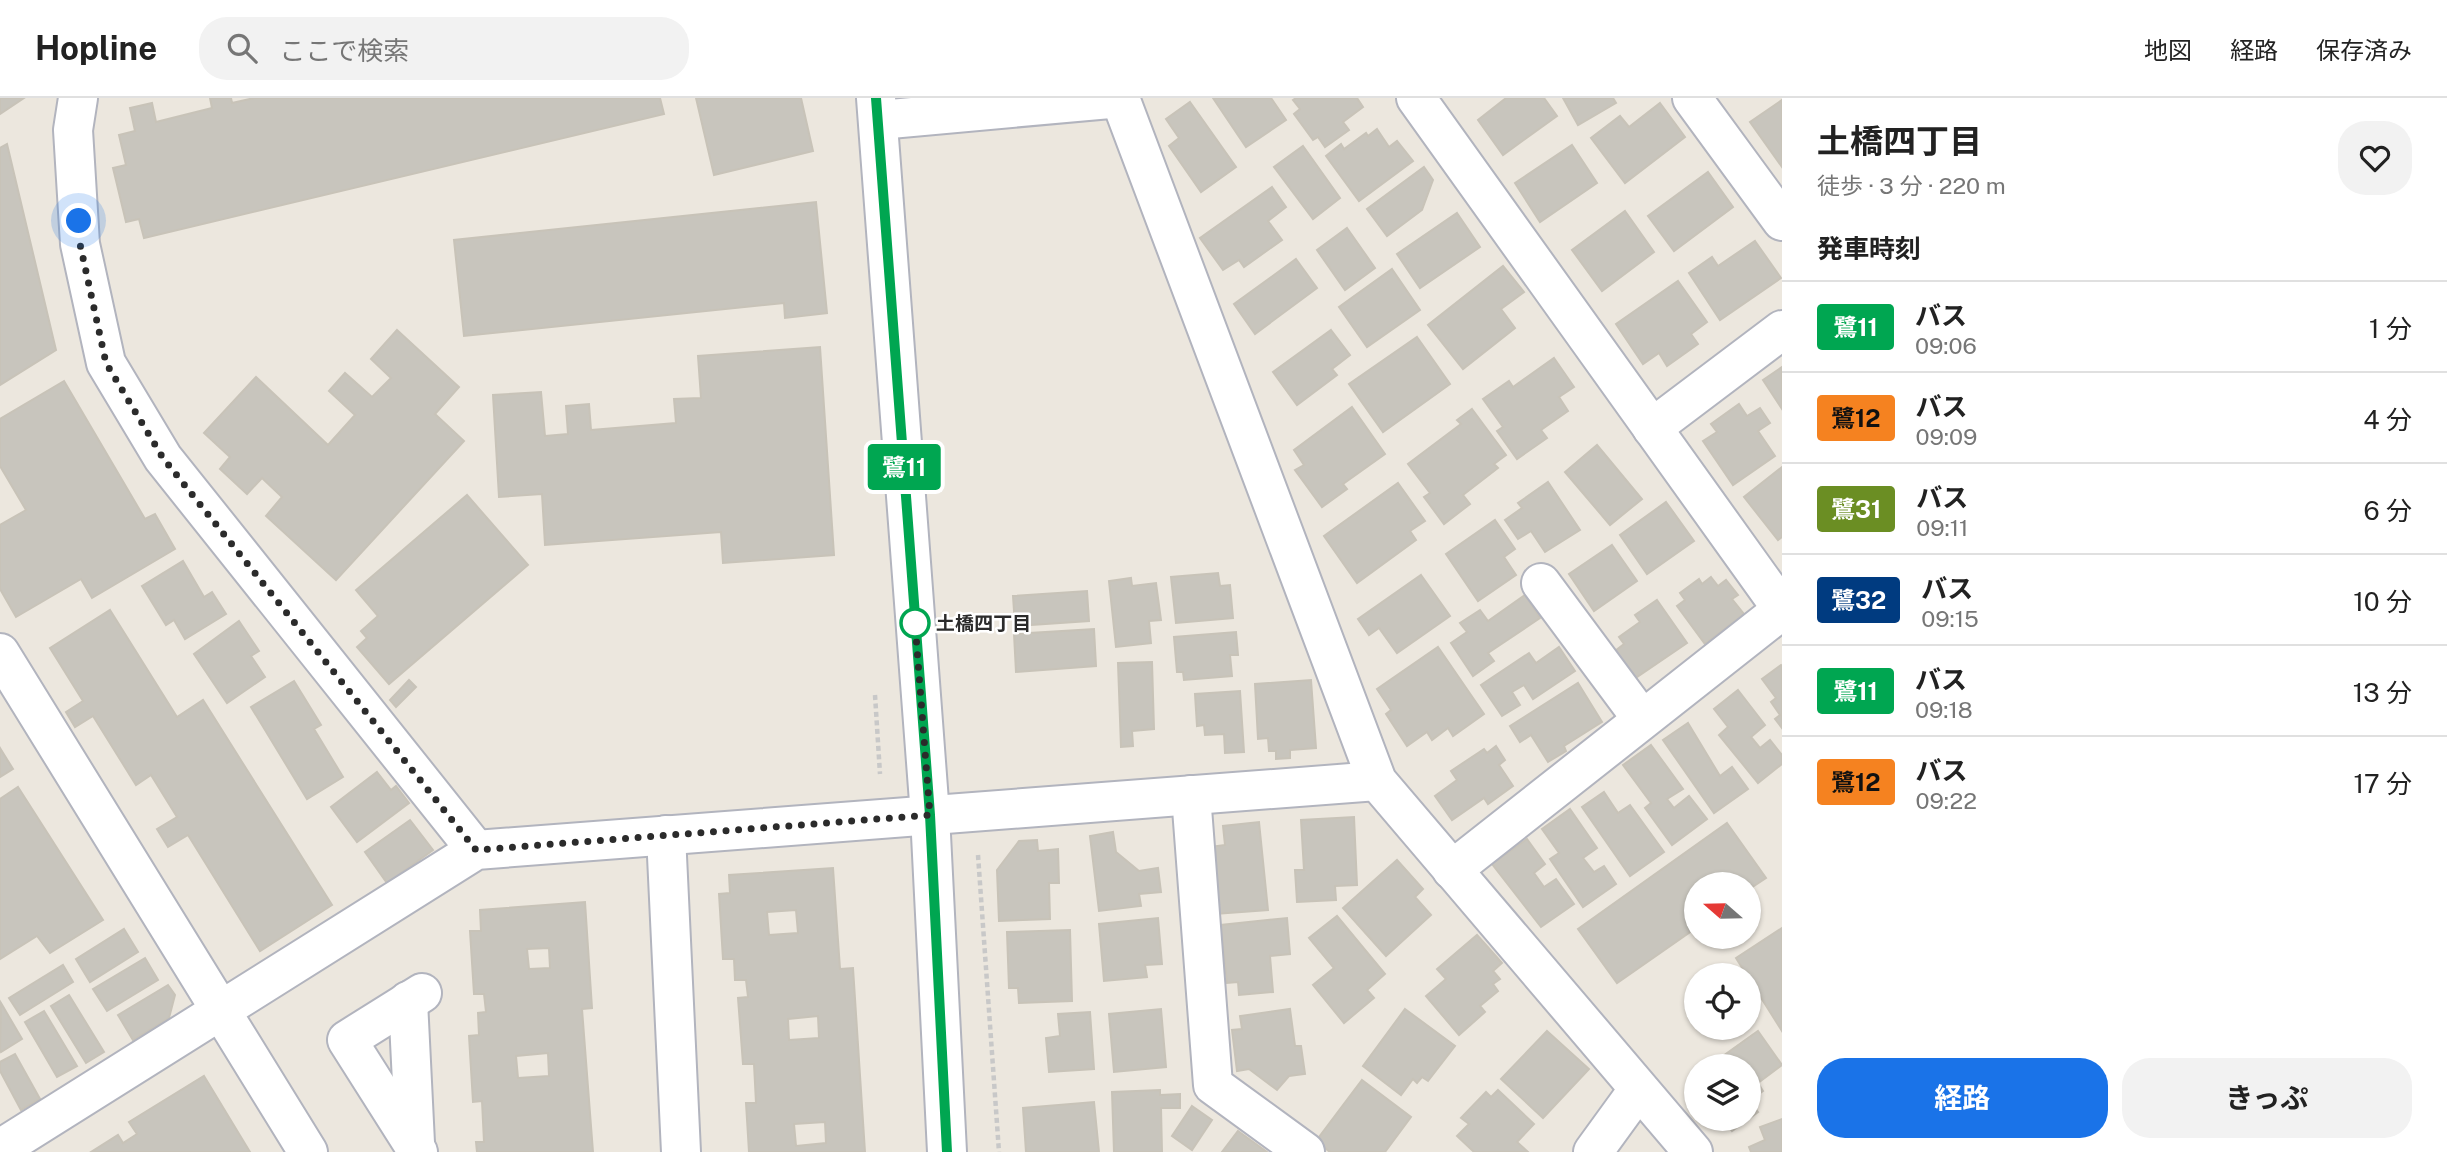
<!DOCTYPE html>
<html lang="ja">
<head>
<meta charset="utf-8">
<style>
	:root { --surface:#fff; --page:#f2f2f2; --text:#222; --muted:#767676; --line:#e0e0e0; --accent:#1a73e8 }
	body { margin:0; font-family:"Public Sans","Noto Sans JP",sans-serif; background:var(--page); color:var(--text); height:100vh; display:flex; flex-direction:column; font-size:26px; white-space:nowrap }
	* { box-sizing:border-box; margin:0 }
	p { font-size:23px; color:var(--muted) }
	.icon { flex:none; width:38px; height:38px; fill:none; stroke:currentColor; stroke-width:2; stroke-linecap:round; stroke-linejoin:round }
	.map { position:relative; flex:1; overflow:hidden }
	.drawer { display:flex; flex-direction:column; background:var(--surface); width:665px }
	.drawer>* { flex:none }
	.badge { padding:0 14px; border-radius:5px; font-size:24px; line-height:46px }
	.needle { width:46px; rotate:290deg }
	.controls { position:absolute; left:1684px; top:774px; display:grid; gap:14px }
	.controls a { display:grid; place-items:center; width:77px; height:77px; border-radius:50%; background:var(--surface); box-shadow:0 2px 5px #0004; font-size:35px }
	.you { position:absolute; width:35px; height:35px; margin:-18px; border:5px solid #fff; border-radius:50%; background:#1a73e8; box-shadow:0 0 0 10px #1a73e833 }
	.map>.badge { position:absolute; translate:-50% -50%; box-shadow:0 0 0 4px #fff }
	h2 { padding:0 35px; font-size:26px; line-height:63px }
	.round { display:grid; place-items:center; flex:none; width:74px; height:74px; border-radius:28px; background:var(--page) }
	.summary { display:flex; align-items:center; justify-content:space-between; height:119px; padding:0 35px }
	h1 { font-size:33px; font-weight:700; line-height:52px }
	.action { display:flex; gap:14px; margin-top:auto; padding:14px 35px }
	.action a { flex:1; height:80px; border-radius:28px; background:var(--accent); color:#fff; font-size:28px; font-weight:700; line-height:80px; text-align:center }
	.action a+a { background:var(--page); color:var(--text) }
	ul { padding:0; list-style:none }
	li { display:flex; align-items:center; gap:21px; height:91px; padding:0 35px; border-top:2px solid var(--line) }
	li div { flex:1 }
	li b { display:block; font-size:26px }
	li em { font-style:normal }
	li .badge { min-width:77px; font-weight:700; text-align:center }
	header { display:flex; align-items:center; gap:42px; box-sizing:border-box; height:98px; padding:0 35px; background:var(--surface); border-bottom:2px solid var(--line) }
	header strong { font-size:33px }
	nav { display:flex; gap:38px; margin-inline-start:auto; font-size:24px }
	.search { width:490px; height:63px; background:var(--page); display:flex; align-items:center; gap:18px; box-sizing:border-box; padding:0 24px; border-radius:28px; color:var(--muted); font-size:26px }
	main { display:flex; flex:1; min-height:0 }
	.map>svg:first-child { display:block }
</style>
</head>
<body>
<header>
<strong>Hopline</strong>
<div class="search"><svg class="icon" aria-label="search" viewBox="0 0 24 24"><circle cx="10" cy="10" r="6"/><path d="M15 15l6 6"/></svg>ここで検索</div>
<nav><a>地図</a><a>経路</a><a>保存済み</a></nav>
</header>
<main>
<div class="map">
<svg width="1782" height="1054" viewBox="0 0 1782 1054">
	<rect width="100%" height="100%" fill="#ece7de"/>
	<g fill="#c8c5bd" stroke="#c8c3b8" stroke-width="2" fill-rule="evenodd">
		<polygon points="0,0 24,0 0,16"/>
		<polygon points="210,0 231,0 232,5 254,0 660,0 664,16 144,140 139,121 126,124 113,70 126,67 119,37 135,33 130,10 152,5 156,24 212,10"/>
		<polygon points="696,0 801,0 813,53 714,77"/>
		<polygon points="1213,0 1271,0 1286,22 1246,49"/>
		<polygon points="1296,0 1357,0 1363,9 1343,24 1349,32 1325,49 1318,39 1313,42 1294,16 1300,11 1293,2"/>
		<polygon points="1506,0 1544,0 1557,18 1503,57 1478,22"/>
		<polygon points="1563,0 1613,0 1616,5 1578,27"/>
		<polygon points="1782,2 1782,69 1750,24"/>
		<polygon points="1190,4 1236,69 1201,94 1169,48 1179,40 1166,21"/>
		<polygon points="1660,5 1685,39 1625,85 1591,40 1620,18 1629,29"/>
		<polygon points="1377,31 1389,49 1397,43 1413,63 1359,103 1326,58 1341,46 1344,51 1366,35 1368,38"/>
		<polygon points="7,46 56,252 0,287 0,50"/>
		<polygon points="1572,47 1597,85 1540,124 1515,85"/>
		<polygon points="1303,48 1340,100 1313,121 1274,69"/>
		<polygon points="1424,69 1433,82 1422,112 1387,138 1367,111"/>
		<polygon points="1708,74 1733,109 1674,153 1648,118"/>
		<polygon points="1272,89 1286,109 1268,123 1282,142 1244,169 1239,162 1223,172 1200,140"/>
		<polygon points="816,104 827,215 785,220 784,205 464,238 454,142"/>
		<polygon points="1625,113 1654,154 1602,193 1572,152"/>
		<polygon points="1457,115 1480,149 1420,190 1397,156"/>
		<polygon points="1347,130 1375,170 1345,192 1317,152"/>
		<polygon points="1755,143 1781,180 1720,222 1689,175 1712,159 1718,168"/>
		<polygon points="1296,161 1317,190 1255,236 1234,206"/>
		<polygon points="1503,168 1524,194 1501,211 1515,230 1463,271 1428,227"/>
		<polygon points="1392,171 1420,212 1367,249 1339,209"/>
		<polygon points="1678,183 1707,224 1691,236 1698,246 1667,268 1659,255 1643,266 1616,226"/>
		<polygon points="397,232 459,289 435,316 464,343 336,482 266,418 282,399 262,380 247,396 220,371 230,359 204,335 256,279 328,347 355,317 329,293 345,275 372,299 391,280 371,261"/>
		<polygon points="1331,232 1350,257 1332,271 1337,277 1297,307 1273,274"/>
		<polygon points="1417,239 1450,286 1383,334 1349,286"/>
		<polygon points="820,249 834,457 723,465 721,434 545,447 542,396 499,399 493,297 541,294 545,338 568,336 566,308 589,306 591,332 676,325 674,301 701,300 698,258"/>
		<polygon points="1554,260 1574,289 1559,299 1568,313 1541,332 1547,340 1517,361 1497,333 1503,329 1483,301 1509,283 1513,289"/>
		<polygon points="1782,269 1782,311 1763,282"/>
		<polygon points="64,283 145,421 155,416 175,451 92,500 81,481 16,519 0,491 0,427 26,412 0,368 0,321"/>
		<polygon points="1739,306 1747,318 1760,310 1770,325 1758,333 1775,358 1733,387 1703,343 1717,334 1711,326"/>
		<polygon points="1352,309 1385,356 1343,386 1347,391 1322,409 1295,372 1304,367 1294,352"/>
		<polygon points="1472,311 1506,357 1494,366 1498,370 1463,397 1470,406 1444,426 1424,399 1430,395 1408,366 1461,326 1457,322"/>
		<polygon points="1597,347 1642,401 1610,427 1565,374"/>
		<polygon points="1782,369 1782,439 1778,442 1744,399"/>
		<polygon points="1548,384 1580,432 1545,454 1531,433 1518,441 1505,422 1522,410 1518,405"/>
		<polygon points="1398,385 1425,423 1410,433 1416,442 1357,485 1324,438"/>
		<polygon points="467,397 528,467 389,586 357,549 367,540 361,533 378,518 356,492"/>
		<polygon points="1666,404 1694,443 1647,476 1620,437"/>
		<polygon points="1495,422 1515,451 1504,459 1516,477 1478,503 1446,456"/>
		<polygon points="1612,447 1637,483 1594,513 1569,476"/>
		<polygon points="183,463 204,499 212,494 226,516 185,541 174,522 166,527 142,488"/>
		<polygon points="1218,475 1220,488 1230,487 1233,520 1176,525 1171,479"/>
		<polygon points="1421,477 1450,518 1397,555 1379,530 1369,537 1358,521"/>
		<polygon points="1711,479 1718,488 1726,482 1738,497 1732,501 1744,516 1705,546 1677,508 1685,502 1680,495 1699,481 1702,486"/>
		<polygon points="1131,480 1132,488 1156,485 1161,522 1149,523 1151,545 1116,549 1109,483"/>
		<polygon points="1087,493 1089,523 1015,528 1013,498"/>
		<polygon points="1525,497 1540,520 1488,555 1494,563 1473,578 1451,545 1467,534 1460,525 1480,512 1488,523"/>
		<polygon points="1657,502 1687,545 1634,581 1615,553 1624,546 1619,539 1640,524 1635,517"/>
		<polygon points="110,512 177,619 203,602 332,807 260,853 188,737 168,749 157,731 177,719 151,677 136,687 93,618 75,629 66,614 83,603 50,550"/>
		<polygon points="239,523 259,553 251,558 265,579 227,605 194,556"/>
		<polygon points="1094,531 1096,568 1016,574 1014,536"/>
		<polygon points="1236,534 1238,557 1230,557 1232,578 1184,582 1183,574 1177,574 1174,539"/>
		<polygon points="1438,549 1484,616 1453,638 1448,630 1432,642 1427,634 1407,648 1386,616 1391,612 1377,591"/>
		<polygon points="1559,549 1575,573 1533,601 1524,587 1512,594 1520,607 1502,618 1481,587 1529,555 1536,565"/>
		<polygon points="1152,564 1154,631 1132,633 1133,648 1121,649 1118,565"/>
		<polygon points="1781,567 1782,568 1782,630 1775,621 1780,617 1771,604 1776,600 1762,581"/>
		<polygon points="409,582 416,589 396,609 390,602"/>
		<polygon points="1311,582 1316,650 1290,652 1290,660 1276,661 1276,653 1269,653 1268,640 1258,641 1255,586"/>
		<polygon points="294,583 321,627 314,631 343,679 307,701 251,609"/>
		<polygon points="1578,585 1602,624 1564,648 1566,653 1548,664 1531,637 1520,644 1510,628"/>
		<polygon points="1738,592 1765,627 1751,639 1760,650 1770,642 1782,657 1782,666 1758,685 1719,637 1728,629 1714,611"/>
		<polygon points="1240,593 1244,654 1225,655 1224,636 1205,637 1204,627 1197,628 1195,596"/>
		<polygon points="1688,625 1720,678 1732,669 1748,691 1714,715 1663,642"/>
		<polygon points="1651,647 1683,691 1667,701 1674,710 1689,698 1707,721 1672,747 1645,710 1651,705 1623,667"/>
		<polygon points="1496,648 1505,662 1499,667 1513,688 1488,706 1484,700 1452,722 1435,698 1457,682 1451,673 1484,651 1487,655"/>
		<polygon points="0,650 13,671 0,679"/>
		<polygon points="377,674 391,692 396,688 409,705 357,744 331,709"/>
		<polygon points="18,689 103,822 50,855 37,838 0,861 0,701"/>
		<polygon points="1604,694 1618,715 1630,707 1664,754 1630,778 1582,709"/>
		<polygon points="1570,711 1597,750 1583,760 1594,774 1604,768 1616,786 1583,809 1550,761 1559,755 1542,731"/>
		<polygon points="1354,719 1357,787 1335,788 1336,802 1297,804 1295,772 1304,772 1301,722"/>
		<polygon points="410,722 433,752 387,785 365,754"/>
		<polygon points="1259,724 1268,812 1215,816 1209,749 1225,747 1223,728"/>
		<polygon points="1727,725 1766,780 1748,792 1748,786 1696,786 1696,830 1617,885 1578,831"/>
		<polygon points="1113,734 1116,754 1139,773 1158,770 1161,794 1139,796 1141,808 1099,813 1090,738"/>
		<polygon points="1527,741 1545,766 1534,775 1544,789 1556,781 1574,806 1541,829 1492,766"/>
		<polygon points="1037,742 1038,753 1058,751 1059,785 1049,785 1050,821 999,823 997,772 1019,743"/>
		<polygon points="1397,762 1423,791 1415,799 1431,817 1386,858 1343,810"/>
		<path d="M833,770L840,871L853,870L865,1054H749L746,1005H756L754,966H743L738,900L748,899L746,882H735L734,861H723L719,796L730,795L729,777ZM796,812L798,835L769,837L767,814ZM818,918L819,940L789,942L788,921ZM825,1024L826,1045L796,1048L794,1026Z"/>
		<path d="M585,804L592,910L582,911L593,1054H477L476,1044H484L482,1003L473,1004L469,938L479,937L478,915L486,914L484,896H474L470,833H481L480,812ZM549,850L550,870L529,871L527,851ZM548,955L549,978L518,980L516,958Z"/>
		<polygon points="1337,818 1385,876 1367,892 1374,900 1344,925 1313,887 1334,870 1309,840"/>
		<polygon points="1158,820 1162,866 1145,867 1147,879 1104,883 1099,826"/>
		<polygon points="1287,820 1290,856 1270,858 1273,894 1239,897 1238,884 1227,885 1221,827"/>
		<polygon points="1782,830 1782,933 1736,860"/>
		<polygon points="124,831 138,854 90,884 76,861"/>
		<polygon points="1070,832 1072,903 1019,905 1018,890 1009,890 1007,834"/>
		<polygon points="1477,837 1502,865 1493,873 1500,881 1493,886 1498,893 1480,908 1485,914 1459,937 1426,898 1446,881 1437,871"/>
		<polygon points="145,860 158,882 107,913 93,891"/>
		<polygon points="63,867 73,884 20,917 9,900"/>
		<polygon points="168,887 175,897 169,920 133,942 118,917"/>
		<polygon points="69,897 104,954 86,965 51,908"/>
		<polygon points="1,905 22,941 1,954 0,951"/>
		<polygon points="1161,911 1166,969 1114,974 1109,916"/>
		<polygon points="1290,911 1295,948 1301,948 1305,976 1289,978 1277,992 1249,971 1237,973 1232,932 1242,931 1240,918"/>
		<polygon points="1405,911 1455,948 1428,983 1422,979 1417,985 1413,981 1401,997 1363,968"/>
		<polygon points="44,913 77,968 57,979 25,924"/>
		<polygon points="1090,914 1094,971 1049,974 1046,940 1060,938 1058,916"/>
		<polygon points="1547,933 1589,971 1543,1020 1501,981"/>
		<polygon points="1758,933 1782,967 1758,985 1763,993 1749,1003 1758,1014 1732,1033 1723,1020 1748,1020 1748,968 1709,968"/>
		<polygon points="15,956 40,1001 21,1012 0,973 0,964"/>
		<polygon points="204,978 250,1054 91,1054 118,1037 123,1045 137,1036 129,1024"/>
		<polygon points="1362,982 1411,1019 1385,1054 1330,1054 1316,1043"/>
		<polygon points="1160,992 1160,997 1180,996 1180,1010 1161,1010 1162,1054 1114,1054 1112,994"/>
		<polygon points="1498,992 1534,1026 1517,1044 1528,1054 1474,1054 1457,1038 1469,1026 1461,1020 1486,994 1491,999"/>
		<polygon points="1094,1004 1099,1054 1026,1054 1023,1010"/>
		<polygon points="1192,1008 1212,1022 1192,1052 1172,1038"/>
		<polygon points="1782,1021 1782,1054 1751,1054 1749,1049 1765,1042 1760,1029"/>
		<polygon points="1238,1033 1267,1054 1222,1054"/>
	</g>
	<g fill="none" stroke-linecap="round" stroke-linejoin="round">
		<g stroke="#b2b4be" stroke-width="42">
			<g id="minor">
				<polyline points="78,0 73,32 80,146 106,265 163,360 476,752"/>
				<polyline points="876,0 930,717 947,1054"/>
				<polyline points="1120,0 1377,683 1693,1054"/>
				<polyline points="1416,0 1782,511"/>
				<polyline points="1692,0 1782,123"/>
				<polyline points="879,22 1121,0"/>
				<polyline points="1652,330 1782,232"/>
				<polyline points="1541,485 1642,621"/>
				<polyline points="0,555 308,1054"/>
				<polyline points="1191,697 1213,987 1305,1054"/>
				<polyline points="666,737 681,1054"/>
				<polyline points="1452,772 1782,512"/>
				<polyline points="408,903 415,1045"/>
				<polyline points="0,1051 476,752 1377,683"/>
				<polyline points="418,1054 347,942 422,895"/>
				<polyline points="1593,1054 1638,992"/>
			</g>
		</g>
		<g stroke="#c8c8c8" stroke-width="4.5" stroke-dasharray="5 3.5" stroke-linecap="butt">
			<polyline points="875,597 880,676"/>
			<polyline points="978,757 999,1054"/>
		</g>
		<use href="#minor" stroke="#fff" stroke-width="38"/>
	</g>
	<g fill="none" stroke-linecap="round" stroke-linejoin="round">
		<g stroke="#fff" stroke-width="16">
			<polyline id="line" points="876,0 930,717 947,1054"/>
		</g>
		<use href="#line" stroke="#00a651" stroke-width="10"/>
		<polyline stroke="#2b2b2b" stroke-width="7" stroke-dasharray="0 12.6" points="79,123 80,146 106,265 163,360 476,752 930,717 914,512 915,525"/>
	</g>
	<circle fill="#fff" stroke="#00a651" stroke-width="3.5" cx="915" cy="525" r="14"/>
	<g text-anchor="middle" stroke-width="5" stroke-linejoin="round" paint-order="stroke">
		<g font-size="19" font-weight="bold" fill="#2b2b2b" stroke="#fff" text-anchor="start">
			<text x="936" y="532">土橋四丁目</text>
		</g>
	</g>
</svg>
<div class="controls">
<a><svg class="needle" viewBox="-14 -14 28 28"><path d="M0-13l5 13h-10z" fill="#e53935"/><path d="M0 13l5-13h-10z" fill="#767676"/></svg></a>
<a><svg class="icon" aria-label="locate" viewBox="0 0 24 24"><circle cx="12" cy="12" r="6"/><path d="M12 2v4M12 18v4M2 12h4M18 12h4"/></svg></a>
<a><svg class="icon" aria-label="layers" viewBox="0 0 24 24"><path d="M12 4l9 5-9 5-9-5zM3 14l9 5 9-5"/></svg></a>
</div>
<div class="you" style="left:79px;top:123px"></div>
<b class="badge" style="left:904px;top:369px;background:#00a651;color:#fff">鷺11</b>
</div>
<section class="drawer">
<div class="summary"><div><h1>土橋四丁目</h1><p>徒歩 · 3 分 · 220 m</p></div><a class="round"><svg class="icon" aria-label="heart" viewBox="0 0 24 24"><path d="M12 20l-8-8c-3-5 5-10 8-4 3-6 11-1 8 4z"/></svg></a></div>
<h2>発車時刻</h2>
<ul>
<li><span class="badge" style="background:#00a651;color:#fff">鷺11</span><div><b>バス</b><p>09:06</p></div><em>1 分</em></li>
<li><span class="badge" style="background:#f58220;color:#111">鷺12</span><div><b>バス</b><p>09:09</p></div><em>4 分</em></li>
<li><span class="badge" style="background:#6b8e23;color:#fff">鷺31</span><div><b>バス</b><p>09:11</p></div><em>6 分</em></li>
<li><span class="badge" style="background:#003b80;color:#fff">鷺32</span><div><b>バス</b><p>09:15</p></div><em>10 分</em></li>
<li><span class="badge" style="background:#00a651;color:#fff">鷺11</span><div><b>バス</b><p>09:18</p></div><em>13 分</em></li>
<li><span class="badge" style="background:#f58220;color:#111">鷺12</span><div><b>バス</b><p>09:22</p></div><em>17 分</em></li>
</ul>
<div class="action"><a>経路</a><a>きっぷ</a></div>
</section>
</main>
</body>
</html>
